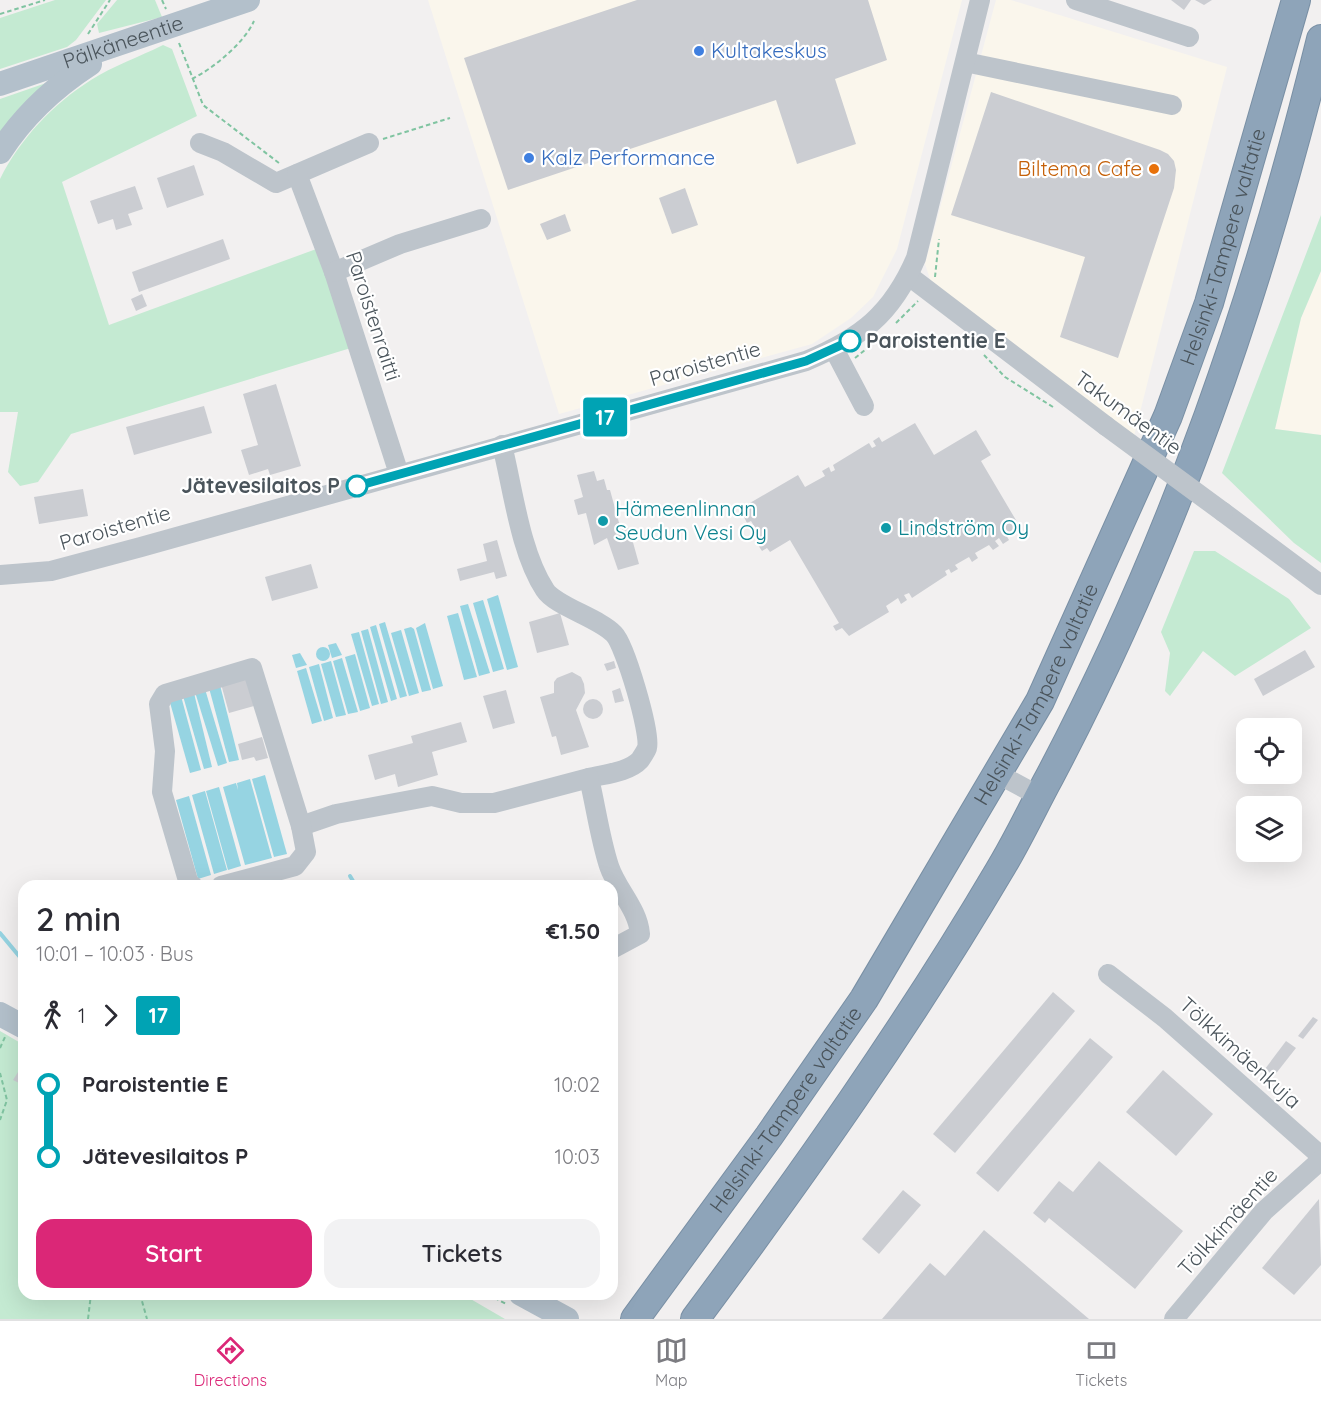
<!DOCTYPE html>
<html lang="en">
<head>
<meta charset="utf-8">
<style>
	:root { --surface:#fff; --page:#f2f2f3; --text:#2b2b33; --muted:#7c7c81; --line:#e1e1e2; --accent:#db2777 }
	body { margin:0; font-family:Quicksand,sans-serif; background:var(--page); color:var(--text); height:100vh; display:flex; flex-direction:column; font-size:22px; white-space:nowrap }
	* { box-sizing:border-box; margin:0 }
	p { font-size:20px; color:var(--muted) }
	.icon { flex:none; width:33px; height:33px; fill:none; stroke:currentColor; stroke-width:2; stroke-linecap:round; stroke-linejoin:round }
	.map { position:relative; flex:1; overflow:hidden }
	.details { position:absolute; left:18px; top:880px; width:600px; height:420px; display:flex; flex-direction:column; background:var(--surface); border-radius:18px; box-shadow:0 6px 24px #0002 }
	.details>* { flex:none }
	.badge { padding:0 12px; border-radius:4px; font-size:21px; line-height:39px }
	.fabs { position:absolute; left:1236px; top:718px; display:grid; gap:12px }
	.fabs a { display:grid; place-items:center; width:66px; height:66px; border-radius:12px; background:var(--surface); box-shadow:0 6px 24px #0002; font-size:30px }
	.map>.badge { position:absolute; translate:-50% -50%; box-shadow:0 0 0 3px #fff }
	.legs { display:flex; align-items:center; gap:9px; height:66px; padding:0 18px; font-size:20px }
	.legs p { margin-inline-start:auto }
	.summary { display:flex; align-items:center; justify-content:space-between; height:102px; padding:0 18px }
	h1 { font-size:33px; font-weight:600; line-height:45px }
	.action { display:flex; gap:12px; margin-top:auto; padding:12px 18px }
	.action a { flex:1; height:69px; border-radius:18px; background:var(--accent); color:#fff; font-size:24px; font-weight:600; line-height:69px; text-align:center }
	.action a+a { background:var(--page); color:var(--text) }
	ul { padding:0 18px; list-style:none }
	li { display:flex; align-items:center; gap:21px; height:72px; font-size:22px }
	li i { display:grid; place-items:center; width:9px; height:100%; margin:0 8px; background:currentColor }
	li i::after { content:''; width:15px; height:15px; margin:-8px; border:4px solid; border-radius:50%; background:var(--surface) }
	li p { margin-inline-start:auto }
	li:first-child i { background:linear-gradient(#0000 50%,currentColor 0) }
	li:last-child i { background:linear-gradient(currentColor 50%,#0000 0) }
	.menu { display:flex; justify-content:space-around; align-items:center; height:84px; border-top:2px solid var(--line); background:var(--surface); font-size:16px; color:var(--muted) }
	.menu a { display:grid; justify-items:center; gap:3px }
	.menu .on { color:var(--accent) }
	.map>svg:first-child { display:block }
</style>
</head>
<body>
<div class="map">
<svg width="1321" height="1319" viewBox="0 0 1321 1319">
	<rect width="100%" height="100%" fill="#f2f0f0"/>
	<g fill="#faf6ec">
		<polygon points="428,0 962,0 897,249 873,297 851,318 812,344 559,414"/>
		<polygon points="996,0 1011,0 1227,67 1132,444 931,282 925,264"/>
		<polygon points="1321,271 1321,435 1275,429 1301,318"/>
	</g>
	<g fill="#c4ead2">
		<polygon points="55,0 106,0 76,40 67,47 0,69 0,18"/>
		<polygon points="117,0 155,0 162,17 99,33 97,24"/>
		<path d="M163,45L172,49L197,116L62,182L109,325L319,248L354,347L71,434L38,482L20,486L8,472L18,412H0V179C20,139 53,104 91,80C113,66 139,57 163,45Z"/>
		<polygon points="49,82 0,137 0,99"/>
		<polygon points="1321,215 1321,271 1301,318 1275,429 1321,435 1321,563 1294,543 1222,473"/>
		<polygon points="1194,551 1215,551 1289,599 1311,628 1235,676 1203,651 1170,696 1165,691 1170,653 1161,632"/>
		<polygon points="0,1031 24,1045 24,1294 462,1294 505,1319 0,1319"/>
	</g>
	<g fill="#96d4e2">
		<polygon points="498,595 518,667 507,670 487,599"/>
		<polygon points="483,600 504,669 493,672 473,603"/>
		<polygon points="468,604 490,673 479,676 460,606"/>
		<polygon points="458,613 477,677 464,680 447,616"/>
		<polygon points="385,622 407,696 400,698 379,624"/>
		<polygon points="425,623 443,686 433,689 416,628"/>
		<polygon points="376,625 397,699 391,701 370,627"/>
		<polygon points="411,627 414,629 431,690 422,692 404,629"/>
		<polygon points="368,629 388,702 381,704 361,631"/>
		<polygon points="401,630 419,693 409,696 391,633"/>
		<polygon points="359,632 379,704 372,706 351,634"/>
		<polygon points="336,643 342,655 332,658 328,645"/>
		<circle cx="323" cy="654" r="7"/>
		<polygon points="300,653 307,665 296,668 292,655"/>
		<polygon points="355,654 370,708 360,711 345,657"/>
		<polygon points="342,658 358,712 348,714 333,661"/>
		<polygon points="331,661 346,715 336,717 321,664"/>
		<polygon points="319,664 333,718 324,721 309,667"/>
		<polygon points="306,668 322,721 312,724 297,671"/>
		<polygon points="220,685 239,760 229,762 209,688"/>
		<polygon points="205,689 227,763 218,766 195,692"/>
		<polygon points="194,693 212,767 204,769 183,696"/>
		<polygon points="181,696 201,770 190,773 169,699"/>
		<polygon points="265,775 287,854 274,857 252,779"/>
		<polygon points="250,779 272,858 245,865 223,787 236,783 238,790 237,783"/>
		<polygon points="219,787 241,866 228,870 206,791"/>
		<polygon points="205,791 227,870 214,874 192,795"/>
		<polygon points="189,796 211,875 198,879 176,800"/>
	</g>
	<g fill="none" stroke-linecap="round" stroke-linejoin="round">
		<g stroke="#96d4e2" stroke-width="4">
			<polyline points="350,876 356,886"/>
			<polyline points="0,933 24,962"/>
		</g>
	</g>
	<g fill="#cbcdd2">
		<polygon points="637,0 868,0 887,60 835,79 856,144 797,164 776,100 508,190 464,58"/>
		<polygon points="1171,0 1191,0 1184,10"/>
		<polygon points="1195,0 1212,0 1204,5"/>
		<polygon points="991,92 1160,150 1168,154 1174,161 1176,170 1174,188 1118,358 1060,337 1085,257 951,215"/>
		<polygon points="194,165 204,195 167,208 157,178"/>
		<polygon points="135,186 143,209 128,214 132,225 116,230 113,219 98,224 90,201"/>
		<polygon points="685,188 698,225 672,234 659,198"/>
		<polygon points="565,214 571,231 547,240 540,224"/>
		<polygon points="223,239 230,259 139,292 132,272"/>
		<polygon points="142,294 147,306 136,311 131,299"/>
		<polygon points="276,384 301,466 270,475 268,469 249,475 241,450 258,445 243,394"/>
		<polygon points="204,406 212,433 134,455 126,427"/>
		<polygon points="915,423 934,455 976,430 991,455 981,461 1020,527 1014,530 1015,533 1006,535 1009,540 1003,544 999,538 995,541 999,546 993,550 989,545 975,553 978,558 972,562 969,557 955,565 958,569 951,573 949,569 945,571 947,575 918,594 912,598 909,593 904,595 907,600 901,604 898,598 886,606 889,612 849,636 842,628 836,631 833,626 839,623 790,540 770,552 767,548 762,551 758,545 763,541 761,538 757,540 754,533 757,531 751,521 747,523 742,513 746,511 743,507 798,475 805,487 825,476 822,471 829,467 831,472 835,470 833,465 869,443 872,448 876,446 873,441 879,437 882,442"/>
		<polygon points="594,471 597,481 604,479 607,490 610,490 621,530 629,528 639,564 618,570 607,538 594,545 586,513 578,515 574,500 583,497 577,475"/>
		<polygon points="83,489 88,516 39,524 34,497"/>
		<polygon points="497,540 507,576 496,579 494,572 460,581 457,569 487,561 483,544"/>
		<polygon points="311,564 318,588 272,601 265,577"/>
		<polygon points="560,613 569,645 537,653 529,622"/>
		<polygon points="1305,650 1315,667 1263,696 1254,679"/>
		<polygon points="614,661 616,668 607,671 604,664"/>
		<polygon points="572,672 581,677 584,684 585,693 576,710 589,747 561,755 556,736 552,737 540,697 554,693 554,682 557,678"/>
		<polygon points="246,677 254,706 229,713 221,684"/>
		<polygon points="620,688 624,701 615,703 612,691"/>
		<polygon points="506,690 515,723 493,729 483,696"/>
		<circle cx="593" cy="709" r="10"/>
		<polygon points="461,722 467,742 432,752 438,775 398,787 395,774 375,780 368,755 413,743 411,736"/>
		<polygon points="262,737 268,758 256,761 254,757 242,760 238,744"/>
		<polygon points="1053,992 1075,1011 955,1153 933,1134"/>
		<polygon points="1313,1017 1318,1020 1303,1039 1298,1036"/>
		<polygon points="1090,1038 1113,1057 998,1192 976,1173"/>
		<polygon points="1286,1041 1296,1048 1274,1076 1265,1069"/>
		<polygon points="1163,1070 1213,1114 1176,1156 1126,1112"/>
		<polygon points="18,1072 24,1075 21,1084 13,1080"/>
		<polygon points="1099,1161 1183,1231 1135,1289 1049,1218 1045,1223 1033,1213 1059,1181 1073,1192"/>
		<polygon points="903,1190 921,1205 879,1254 862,1239"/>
		<polygon points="1319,1199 1321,1265 1294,1295 1262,1268"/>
		<polygon points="984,1230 1089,1319 882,1319 930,1263 945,1276"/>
	</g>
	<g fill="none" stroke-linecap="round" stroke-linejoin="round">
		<g stroke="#798fa4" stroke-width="30">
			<g id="highway">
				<path id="s2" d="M635,1319L769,1136L864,999L1040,701L1168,416L1209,303L1296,0"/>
				<path d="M695,1319C803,1174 907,1027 999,871C1018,840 1033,807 1050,776C1174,541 1258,296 1321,39"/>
			</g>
		</g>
		<g stroke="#80c4a1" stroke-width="2" stroke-dasharray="4.5 3" stroke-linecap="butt">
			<polyline points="162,0 166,9"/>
			<polyline points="0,14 45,0"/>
			<polyline points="88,34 110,0"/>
			<polyline points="179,43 203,105 279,163"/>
			<path d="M192,79C214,68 244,43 254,21"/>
			<polyline points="383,139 450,118"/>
			<polyline points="935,277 939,239"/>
			<polyline points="896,323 918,301"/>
			<polyline points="984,355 1005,377 1053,407"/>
			<polyline points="855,358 865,350"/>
			<polyline points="0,1048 5,1037"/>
			<polyline points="0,1073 7,1100 0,1120"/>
			<polyline points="140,1294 147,1319"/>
			<polyline points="488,1294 506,1304"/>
			<polyline points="88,1319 91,1294"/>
		</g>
		<g stroke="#bdc4cb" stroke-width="20">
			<polyline points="1076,0 1189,37"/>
			<polyline points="965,62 1172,105"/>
			<polyline points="200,143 223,152 276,183 369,143"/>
			<polyline points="297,174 334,272 399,474"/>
			<polyline points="334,272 400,244 481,219"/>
			<polyline points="909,276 1106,426"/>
			<polyline points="834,349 864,406"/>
			<path d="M502,445C513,489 520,552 545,590C555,606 599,618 614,634C625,645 651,733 647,748C646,751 642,757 640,760C629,772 605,774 589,778C596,808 600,838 609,866C617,890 638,909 640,934L612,949"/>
			<polyline points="1223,512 1321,585"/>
			<path d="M0,575L51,571L141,547L806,361C861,338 892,314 916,258L980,0"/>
			<polyline points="998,774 1039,796"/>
			<polyline points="301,826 336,814 432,796 461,803 494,803 589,778"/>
			<polyline points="193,886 189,884 162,792 165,751 159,704 165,694 252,668 301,826 306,852 295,866 221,886"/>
			<polyline points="1108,974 1165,1018 1321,1156"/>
			<polyline points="1174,1319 1264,1211 1321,1160"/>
		</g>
		<g stroke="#b3c0cb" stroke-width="24">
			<path id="s1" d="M0,84L248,0"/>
			<path d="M0,152C24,115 53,88 90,64"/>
			<polyline points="0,1014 24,1027"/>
			<polyline points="521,1294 567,1319"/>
		</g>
		<use href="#highway" stroke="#8ea4b9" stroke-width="28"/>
		<polyline stroke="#bdc4cb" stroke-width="20" points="1106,426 1223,512"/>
	</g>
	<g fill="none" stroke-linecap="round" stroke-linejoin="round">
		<g stroke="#fff" stroke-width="14">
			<polyline id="line-1" points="357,486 806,361 850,341"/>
		</g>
		<use href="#line-1" stroke="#00a3b4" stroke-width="9"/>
	</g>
	<g fill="#3f7fe0" stroke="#fff" stroke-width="2">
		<circle cx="699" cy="51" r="6"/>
		<circle cx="529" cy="158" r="6"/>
	</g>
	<circle fill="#e8710a" stroke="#fff" stroke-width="2" cx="1154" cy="169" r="6"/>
	<g fill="#fff" stroke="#00a3b4" stroke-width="3">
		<circle cx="850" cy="341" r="10"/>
		<circle cx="357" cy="486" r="10"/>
	</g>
	<g fill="#0f9aa8" stroke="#fff" stroke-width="2">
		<circle cx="603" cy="521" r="6"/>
		<circle cx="886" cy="528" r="6"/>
	</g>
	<g text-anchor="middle" stroke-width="4.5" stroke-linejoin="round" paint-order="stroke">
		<g font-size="21" fill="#4a545b" stroke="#fff">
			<text dy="7" stroke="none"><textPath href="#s1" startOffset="130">Pälkäneentie</textPath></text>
			<text dy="7" stroke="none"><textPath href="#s2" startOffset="1230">Helsinki-Tampere valtatie</textPath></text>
			<text transform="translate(373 316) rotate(72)" y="7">Paroistenraitti</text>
			<text transform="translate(705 364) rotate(-16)" y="7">Paroistentie</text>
			<text transform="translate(1128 413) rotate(36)" y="7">Takumäentie</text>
			<text transform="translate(115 528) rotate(-16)" y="7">Paroistentie</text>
			<text dy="7" stroke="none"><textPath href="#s2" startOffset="744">Helsinki-Tampere valtatie</textPath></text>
			<text transform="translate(1240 1053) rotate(42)" y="7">Tölkkimäenkuja</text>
			<text dy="7" stroke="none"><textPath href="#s2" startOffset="258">Helsinki-Tampere valtatie</textPath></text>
			<text transform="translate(1228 1222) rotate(-48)" y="7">Tölkkimäentie</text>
		</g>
		<g font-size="21" fill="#366cbe" stroke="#fff" text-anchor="start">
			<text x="711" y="58">Kultakeskus</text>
			<text x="541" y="165">Kalz Performance</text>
		</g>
		<g font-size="21" fill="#c56008" stroke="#fff" text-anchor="end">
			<text x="1142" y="176">Biltema Cafe</text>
		</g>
		<g font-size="21" font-weight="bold" fill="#4a545b" stroke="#fff" text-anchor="start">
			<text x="866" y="348">Paroistentie E</text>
			<text x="340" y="493" text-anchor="end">Jätevesilaitos P</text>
		</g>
		<g font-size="21" fill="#0d838f" stroke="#fff" text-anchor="start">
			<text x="615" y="516">Hämeenlinnan<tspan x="615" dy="24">Seudun Vesi Oy</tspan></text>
			<text x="898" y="535">Lindström Oy</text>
		</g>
	</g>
</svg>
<div class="fabs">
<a><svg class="icon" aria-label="locate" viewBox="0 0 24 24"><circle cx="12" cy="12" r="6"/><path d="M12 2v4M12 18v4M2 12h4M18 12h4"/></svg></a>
<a><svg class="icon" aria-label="layers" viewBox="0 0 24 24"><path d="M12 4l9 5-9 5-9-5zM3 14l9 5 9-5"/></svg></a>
</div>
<b class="badge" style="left:605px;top:417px;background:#00a3b4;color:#fff">17</b>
<section class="details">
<div class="summary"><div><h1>2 min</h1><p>10:01 – 10:03 · Bus</p></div><b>€1.50</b></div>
<div class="legs"><svg class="icon" aria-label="walk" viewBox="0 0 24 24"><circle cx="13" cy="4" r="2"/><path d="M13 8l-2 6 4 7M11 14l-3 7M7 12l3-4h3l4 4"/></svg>1<svg class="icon" aria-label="forward" viewBox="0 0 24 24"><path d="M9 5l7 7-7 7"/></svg><b class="badge" style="background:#00a3b4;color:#fff">17</b></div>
<ul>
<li><i style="color:#00a3b4"></i><b>Paroistentie E</b><p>10:02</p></li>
<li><i style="color:#00a3b4"></i><b>Jätevesilaitos P</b><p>10:03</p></li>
</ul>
<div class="action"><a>Start</a><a>Tickets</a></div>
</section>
</div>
<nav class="menu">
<a class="on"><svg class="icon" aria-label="directions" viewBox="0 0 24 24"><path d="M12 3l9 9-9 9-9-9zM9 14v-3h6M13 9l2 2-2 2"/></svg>Directions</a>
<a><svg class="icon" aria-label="map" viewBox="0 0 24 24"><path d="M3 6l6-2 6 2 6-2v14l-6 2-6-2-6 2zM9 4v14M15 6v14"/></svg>Map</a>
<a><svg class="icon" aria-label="tickets" viewBox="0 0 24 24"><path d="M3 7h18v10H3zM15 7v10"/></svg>Tickets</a>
</nav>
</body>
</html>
